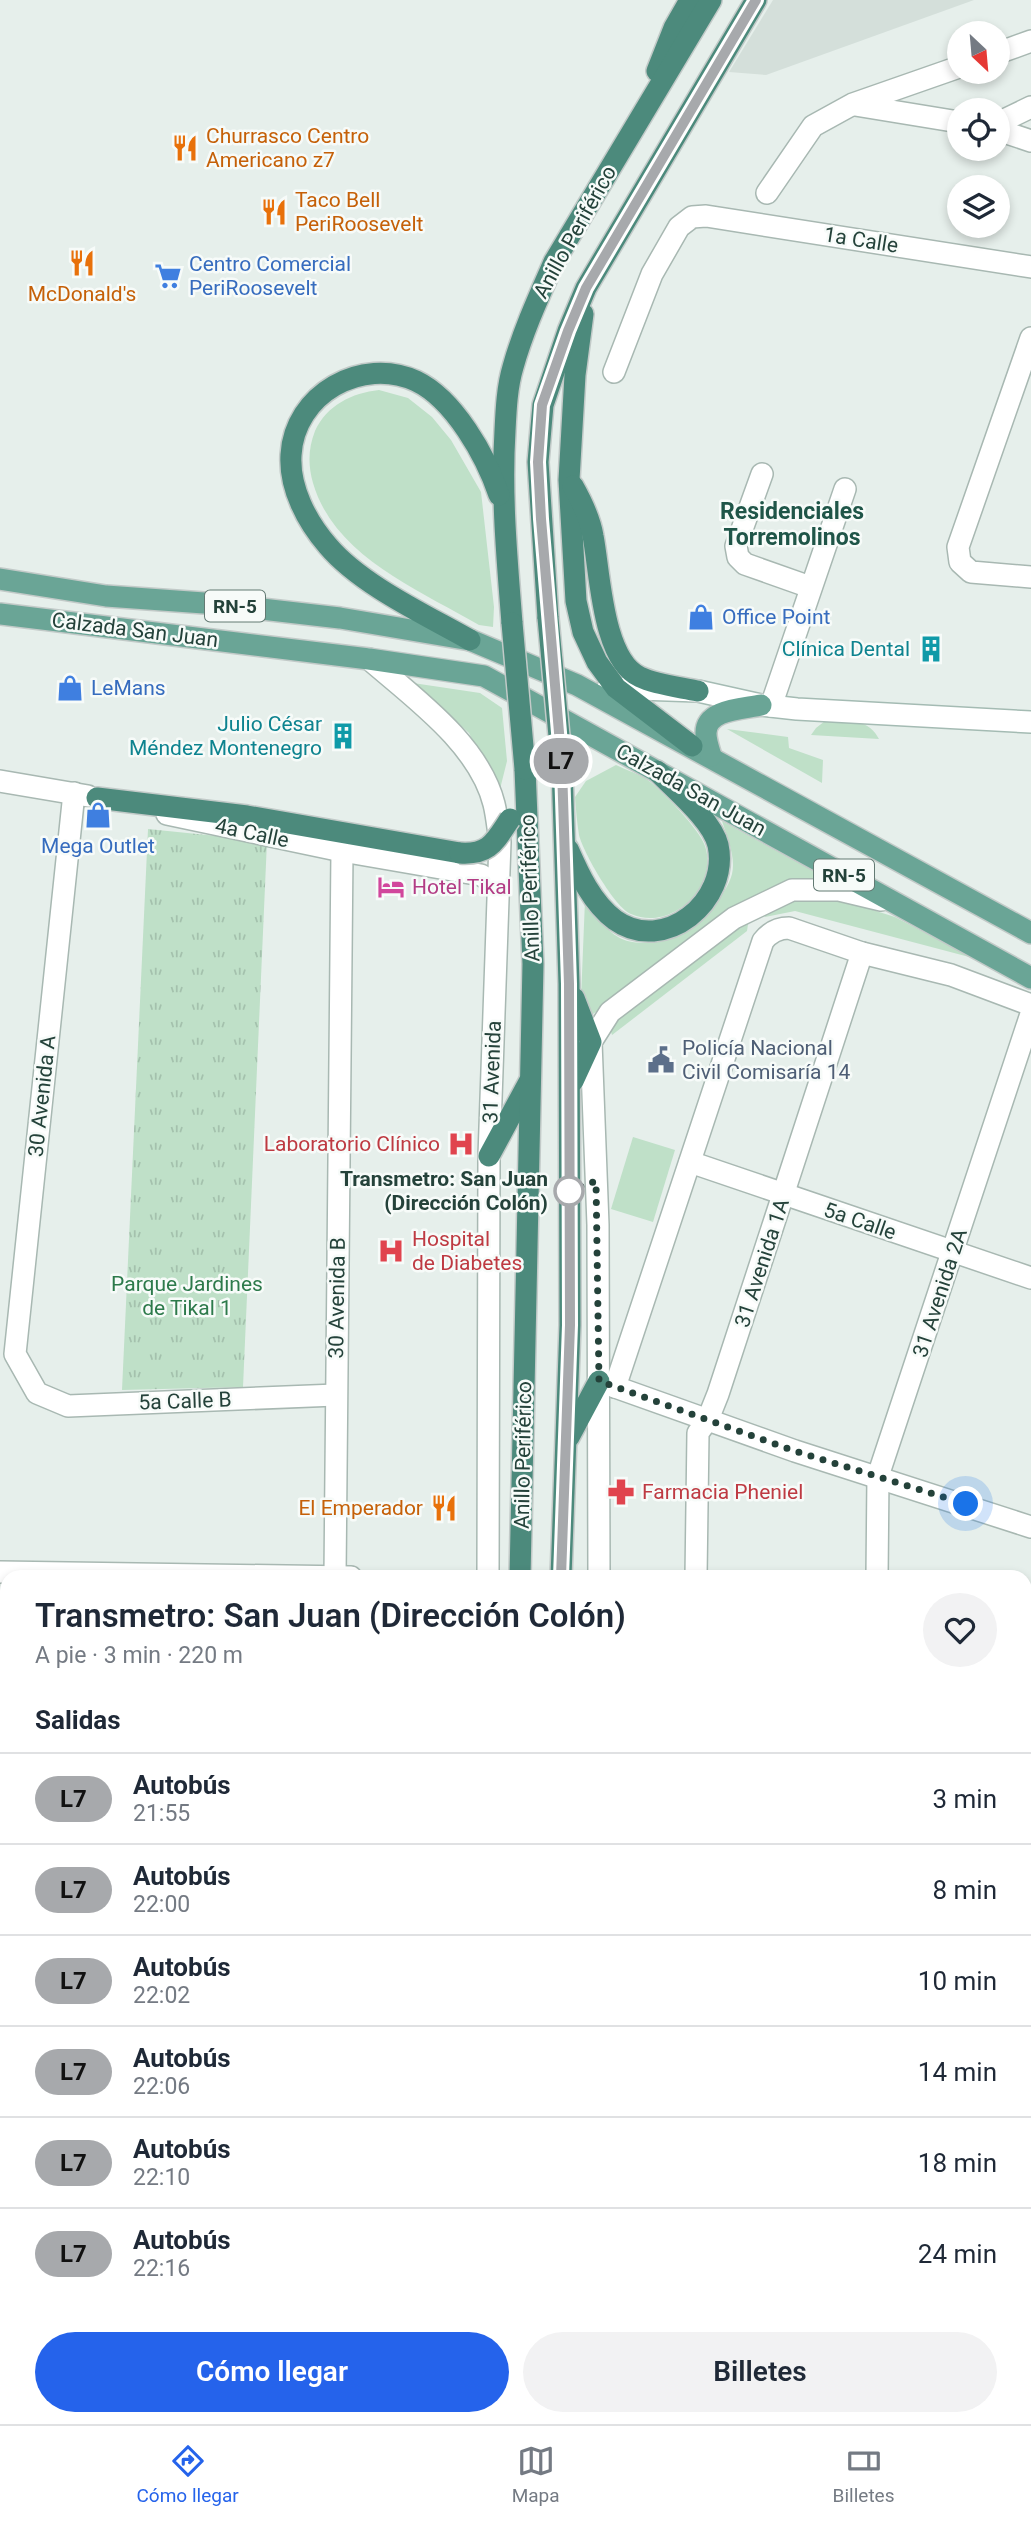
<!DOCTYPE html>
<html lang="es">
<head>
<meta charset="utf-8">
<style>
	:root { --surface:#fff; --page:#f2f2f3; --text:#1f2937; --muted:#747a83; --line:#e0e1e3; --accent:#2563eb }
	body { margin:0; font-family:Roboto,sans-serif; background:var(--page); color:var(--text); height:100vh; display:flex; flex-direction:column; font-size:26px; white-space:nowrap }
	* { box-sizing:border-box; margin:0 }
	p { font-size:23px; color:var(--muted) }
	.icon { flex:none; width:38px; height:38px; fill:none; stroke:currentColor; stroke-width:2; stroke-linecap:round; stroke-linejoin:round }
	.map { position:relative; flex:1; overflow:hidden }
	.panel { position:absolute; left:0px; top:1570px; width:1032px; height:856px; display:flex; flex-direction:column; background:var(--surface); border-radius:21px 21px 0 0; box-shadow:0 4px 10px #0003 }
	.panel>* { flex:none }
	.badge { padding:0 14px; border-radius:23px; font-size:24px; line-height:46px }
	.needle { width:46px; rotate:154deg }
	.tools { position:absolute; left:947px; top:21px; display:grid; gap:14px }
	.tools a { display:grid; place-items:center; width:63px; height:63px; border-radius:50%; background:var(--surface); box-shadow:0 4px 10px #0003; font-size:35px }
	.you { position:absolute; width:35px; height:35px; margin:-18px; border:5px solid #fff; border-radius:50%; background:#1a73e8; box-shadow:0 0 0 10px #1a73e833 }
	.map>.badge { position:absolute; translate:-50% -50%; box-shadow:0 0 0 4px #fff }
	h2 { padding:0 35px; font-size:26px; line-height:63px }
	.round { display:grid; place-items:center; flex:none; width:74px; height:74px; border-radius:37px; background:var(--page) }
	.headline { display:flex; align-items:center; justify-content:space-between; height:119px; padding:0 35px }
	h1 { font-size:33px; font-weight:600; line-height:52px }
	.cta { display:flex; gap:14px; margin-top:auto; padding:14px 35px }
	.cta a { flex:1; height:80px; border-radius:42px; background:var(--accent); color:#fff; font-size:28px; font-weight:600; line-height:80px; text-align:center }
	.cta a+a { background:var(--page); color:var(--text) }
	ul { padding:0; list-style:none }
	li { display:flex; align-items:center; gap:21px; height:91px; padding:0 35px; border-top:2px solid var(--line) }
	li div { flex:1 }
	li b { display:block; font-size:26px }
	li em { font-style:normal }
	li .badge { min-width:77px; font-weight:700; text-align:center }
	.menu { display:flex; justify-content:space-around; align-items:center; height:98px; border-top:2px solid var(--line); background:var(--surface); font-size:19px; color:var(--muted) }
	.menu a { display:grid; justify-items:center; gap:4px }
	.menu .active { color:var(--accent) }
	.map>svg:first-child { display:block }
</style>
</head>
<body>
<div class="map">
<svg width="1031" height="2424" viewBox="0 0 1031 2424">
	<defs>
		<pattern id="park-tufts" width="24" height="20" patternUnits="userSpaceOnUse" patternTransform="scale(1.75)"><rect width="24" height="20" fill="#bfe0c8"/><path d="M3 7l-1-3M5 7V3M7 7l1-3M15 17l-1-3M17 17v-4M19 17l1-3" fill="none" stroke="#a4c1ad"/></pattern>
	</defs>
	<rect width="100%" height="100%" fill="#e6efeb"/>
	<polygon fill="#d4dfda" points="773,0 974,0 766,75 729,72"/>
	<g fill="#bfe0c8">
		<path d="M379,390L408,398L432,417L451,440L481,492L494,607L493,627L479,625C419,590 334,556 313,483C308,465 308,449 315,431C327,405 352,393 379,390Z"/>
		<polygon points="413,683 480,693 502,708 507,761 499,793 469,733"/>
		<path d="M825,721C847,722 868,717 879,739L811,735L816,728Z"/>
		<polygon points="727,729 788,737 789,748 823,760 822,783"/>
		<path d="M616,765C626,770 640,774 649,781C664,793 700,830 705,846C719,887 671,932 631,914C615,908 583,852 579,835C577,823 576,810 575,797L586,781Z"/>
		<path d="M722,821L828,879L787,882L734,906L580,1024L585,900C595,913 606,932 622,939C661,956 722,911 732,874C736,857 727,837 722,821Z"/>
		<polygon points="795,898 838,899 895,917 973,958 795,911 765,917 761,909"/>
		<polygon points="749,918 747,931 612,1035 609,1026"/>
		<polygon points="633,1137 675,1150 653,1222 611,1209"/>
	</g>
	<polygon fill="url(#park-tufts)" points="148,829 267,841 243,1387 122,1390"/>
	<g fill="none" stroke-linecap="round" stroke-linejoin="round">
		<g stroke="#a8b8b2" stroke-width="24">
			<g id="minor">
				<polyline points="998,53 1031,41"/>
				<polyline points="855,105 959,122"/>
				<polyline points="998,123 1031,107"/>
				<polyline points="998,130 1031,141"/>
				<polyline points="767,193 813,126 853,104 959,67"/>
				<polyline points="1031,338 958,547 960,562 971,572 1031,577"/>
				<polyline points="614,372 652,274 679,227 692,217 706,216 1031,267"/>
				<polyline points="762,474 736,546 738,557 745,564 810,587"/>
				<polyline points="771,706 845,489"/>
				<polyline points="0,781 88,796"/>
				<polyline points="74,793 15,1354 37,1393 68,1406 336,1395"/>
				<polyline points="167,814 342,851 481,875 491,881 499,891"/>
				<polyline points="690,1162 1031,1278"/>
				<polyline points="604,1383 795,1451 1031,1527"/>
				<path d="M615,1387L763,941C770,932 778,928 789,928L862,953L951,975L1031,1005"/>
				<polyline points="0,1572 351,1577"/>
				<polyline points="335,1576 342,851"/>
				<polyline points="696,1577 698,1433 708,1419 718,1394 862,953"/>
				<polyline points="877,1577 878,1476 1031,1014"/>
				<polyline points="1026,1687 1031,1687"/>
				<polyline points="0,1737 7,1737"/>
				<polyline points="1026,1938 1031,1938"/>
				<polyline points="1026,2120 1031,2118"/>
				<polyline points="0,2151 7,2151"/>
				<polyline points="0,2308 7,2308"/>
				<polyline points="680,2424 680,2418"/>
				<polyline points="862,2424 862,2418"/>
			</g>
		</g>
		<g stroke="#a8b8b2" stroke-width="24">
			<g id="tertiary">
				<path d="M369,659C414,698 479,744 494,804C497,816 498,829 500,842L489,1156L488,1577"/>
				<polyline points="599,1577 598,1225 591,1042 610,1012 734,918 792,890 839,890 881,900"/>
				<polyline points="474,2424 474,2418"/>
			</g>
		</g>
		<g stroke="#a4bbb3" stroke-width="24">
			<polyline id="secondary" points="608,688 698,691 761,705 797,709 1031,722"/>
		</g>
		<g stroke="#c2cac8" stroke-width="24">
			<g id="primary">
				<polyline points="0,579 106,596 218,604 340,618 470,640 577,685 1031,933"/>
				<polyline points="0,614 369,659 484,676 1031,978"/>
				<path d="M711,756C709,749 706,741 706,734C705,709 743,709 761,705"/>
			</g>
		</g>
		<g stroke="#c2cac8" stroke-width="24">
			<g id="trunk">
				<polyline points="657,71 674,28 690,0"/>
				<polyline points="583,314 575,375 569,480 576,601 583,632 597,662 616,688 692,746"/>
				<path d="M573,486C582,502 590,518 593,536C600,571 602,660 640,677C657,685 679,687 698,691"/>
				<polyline points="548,618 538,462 543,405 568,331 586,288 756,0"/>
				<path d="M512,623C507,559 501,495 505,431C506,410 507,387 513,367C523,331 539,296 554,262L711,0"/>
				<path d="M470,640C426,615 361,585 328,546C307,522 289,488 291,455C294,394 362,356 416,381C454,399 486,456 499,495"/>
				<polyline points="97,798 247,816 460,853"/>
				<path d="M568,849C579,874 592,903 615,920C664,955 730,901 718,845C712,820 675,790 657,771"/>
				<polyline points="573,1081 591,1042 574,998"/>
				<polyline points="489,1156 529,1082"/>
				<polyline points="569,1437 599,1381"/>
				<polyline points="520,1577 533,964 525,769"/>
				<polyline points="561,1577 570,1325 569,984 562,768"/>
				<polyline points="577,2418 578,2424"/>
				<polyline points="505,2424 505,2418"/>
				<polyline points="551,2424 551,2418"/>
			</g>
		</g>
		<use href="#minor" stroke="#fff" stroke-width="21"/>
		<use href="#tertiary" stroke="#fff" stroke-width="21"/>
		<use href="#secondary" stroke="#fff" stroke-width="21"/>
		<use href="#primary" stroke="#6aa596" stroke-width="21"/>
		<use href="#trunk" stroke="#4c8a7c" stroke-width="21"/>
		<g stroke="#c2cac8" stroke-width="24" stroke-linecap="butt">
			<g id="trunk-bridge">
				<polyline points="548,618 562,768"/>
				<polyline points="512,623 525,769"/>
				<path d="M460,853C490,855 495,841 510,819"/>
			</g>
		</g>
		<use href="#trunk-bridge" stroke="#4c8a7c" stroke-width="21"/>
	</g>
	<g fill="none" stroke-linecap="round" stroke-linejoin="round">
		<g stroke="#fff" stroke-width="16">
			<polyline id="line" points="561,1577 570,1325 569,984 562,768 541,519 538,462 542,405 568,331 586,288 756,0"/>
		</g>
		<use href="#line" stroke="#a7a9ac" stroke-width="10"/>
		<polyline stroke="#24423a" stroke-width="7" stroke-dasharray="0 12.6" points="569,1191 596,1181 599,1381 795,1451 966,1504"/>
	</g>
	<defs>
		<g id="restaurant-bare" transform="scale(2.1)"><path d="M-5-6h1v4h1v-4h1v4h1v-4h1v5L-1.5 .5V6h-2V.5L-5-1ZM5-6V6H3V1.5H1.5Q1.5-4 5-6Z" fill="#e8710a" stroke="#f7fbf9" stroke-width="2.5" paint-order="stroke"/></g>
		<g id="supermarket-bare" transform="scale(2.1)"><path d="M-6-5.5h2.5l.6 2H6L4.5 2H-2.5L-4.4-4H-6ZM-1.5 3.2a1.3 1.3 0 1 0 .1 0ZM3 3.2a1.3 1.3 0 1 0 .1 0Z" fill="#3f7fe0" stroke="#f7fbf9" stroke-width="2.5" paint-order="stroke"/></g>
		<g id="shop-bare" transform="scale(2.1)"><path d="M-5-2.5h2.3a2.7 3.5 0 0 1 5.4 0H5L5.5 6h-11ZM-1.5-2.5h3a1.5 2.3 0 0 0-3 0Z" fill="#3f7fe0" stroke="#f7fbf9" stroke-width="2.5" paint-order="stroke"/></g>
		<g id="building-bare" transform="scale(2.1)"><path d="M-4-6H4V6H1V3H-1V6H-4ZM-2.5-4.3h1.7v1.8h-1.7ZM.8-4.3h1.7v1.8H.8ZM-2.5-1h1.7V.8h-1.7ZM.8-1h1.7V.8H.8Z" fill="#0f9aa8" stroke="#f7fbf9" stroke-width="2.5" paint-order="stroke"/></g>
		<g id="hotel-bare" transform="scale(2.1)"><path d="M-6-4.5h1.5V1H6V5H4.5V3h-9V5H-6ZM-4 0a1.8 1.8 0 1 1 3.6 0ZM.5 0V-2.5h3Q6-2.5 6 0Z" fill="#d1479c" stroke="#f7fbf9" stroke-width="2.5" paint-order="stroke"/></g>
		<g id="civic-bare" transform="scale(2.1)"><path d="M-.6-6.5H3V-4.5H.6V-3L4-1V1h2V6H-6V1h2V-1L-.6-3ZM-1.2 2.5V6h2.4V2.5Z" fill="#5c6f8a" stroke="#f7fbf9" stroke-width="2.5" paint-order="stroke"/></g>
		<g id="hospital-bare" transform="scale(2.1)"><path d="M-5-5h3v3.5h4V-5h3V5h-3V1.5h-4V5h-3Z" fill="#e0444e" stroke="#f7fbf9" stroke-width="2.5" paint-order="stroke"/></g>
		<g id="pharmacy-bare" transform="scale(2.1)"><path d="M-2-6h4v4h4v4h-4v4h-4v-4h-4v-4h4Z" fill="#e0444e" stroke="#f7fbf9" stroke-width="2.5" paint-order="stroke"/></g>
	</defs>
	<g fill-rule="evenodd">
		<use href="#restaurant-bare" x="185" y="148"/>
		<use href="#restaurant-bare" x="274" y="212"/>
		<use href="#restaurant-bare" x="82" y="263"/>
		<use href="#supermarket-bare" x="168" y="276"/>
		<use href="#shop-bare" x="701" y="617"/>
		<use href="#building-bare" x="931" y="649"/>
		<use href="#shop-bare" x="70" y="688"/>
		<use href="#building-bare" x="343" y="736"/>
		<use href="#shop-bare" x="98" y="815"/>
		<use href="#hotel-bare" x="391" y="887"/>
		<use href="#civic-bare" x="661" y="1060"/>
		<use href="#hospital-bare" x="461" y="1144"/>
		<use href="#hospital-bare" x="391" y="1251"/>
		<use href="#pharmacy-bare" x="621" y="1492"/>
		<use href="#restaurant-bare" x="444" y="1508"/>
	</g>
	<circle fill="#fff" stroke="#a7a9ac" stroke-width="3.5" cx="569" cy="1191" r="14"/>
	<g text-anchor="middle" stroke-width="5" stroke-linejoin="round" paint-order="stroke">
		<g fill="#f7fbf9" stroke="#637a73" stroke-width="2">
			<rect x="205" y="590.5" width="60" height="31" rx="5"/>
			<rect x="814" y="859.5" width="60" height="31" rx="5"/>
		</g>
		<g font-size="19" font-weight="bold" fill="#24423a">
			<text x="235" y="613">RN-5</text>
			<text x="844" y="882">RN-5</text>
		</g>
		<g font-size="21" fill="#c56008" stroke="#f7fbf9" text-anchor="start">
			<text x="206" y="143">Churrasco Centro<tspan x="206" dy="24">Americano z7</tspan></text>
			<text x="295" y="207">Taco Bell<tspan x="295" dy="24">PeriRoosevelt</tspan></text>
			<text x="82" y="301" text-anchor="middle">McDonald's</text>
			<text x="423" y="1515" text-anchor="end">El Emperador</text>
		</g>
		<g font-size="21" fill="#24423a" stroke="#f7fbf9">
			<text transform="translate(575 232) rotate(-61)" y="7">Anillo Periférico</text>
			<text transform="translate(861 240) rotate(9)" y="7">1a Calle</text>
			<text transform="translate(135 630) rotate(7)" y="7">Calzada San Juan</text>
			<text transform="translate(691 790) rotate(29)" y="7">Calzada San Juan</text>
			<text transform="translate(252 833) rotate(12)" y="7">4a Calle</text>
			<text transform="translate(530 888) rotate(-92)" y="7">Anillo Periférico</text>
			<text transform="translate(492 1072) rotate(-88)" y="7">31 Avenida</text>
			<text transform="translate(42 1096) rotate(-84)" y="7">30 Avenida A</text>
			<text transform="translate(860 1221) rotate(19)" y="7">5a Calle</text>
			<text transform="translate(762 1263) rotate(-72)" y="7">31 Avenida 1A</text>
			<text transform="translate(940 1293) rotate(-72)" y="7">31 Avenida 2A</text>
			<text transform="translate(337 1298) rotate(-89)" y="7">30 Avenida B</text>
			<text transform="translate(185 1401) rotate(-2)" y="7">5a Calle B</text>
			<text transform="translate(523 1455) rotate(-89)" y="7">Anillo Periférico</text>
		</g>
		<g font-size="21" fill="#366cbe" stroke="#f7fbf9" text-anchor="start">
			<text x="189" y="271">Centro Comercial<tspan x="189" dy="24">PeriRoosevelt</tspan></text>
			<text x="722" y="624">Office Point</text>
			<text x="91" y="695">LeMans</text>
			<text x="98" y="853" text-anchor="middle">Mega Outlet</text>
		</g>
		<g font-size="21" fill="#0d838f" stroke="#f7fbf9" text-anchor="end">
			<text x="910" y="656">Clínica Dental</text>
			<text x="322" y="731">Julio César<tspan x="322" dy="24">Méndez Montenegro</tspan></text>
		</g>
		<g font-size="21" fill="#b23c85" stroke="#f7fbf9" text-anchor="start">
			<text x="412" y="894">Hotel Tikal</text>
		</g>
		<g font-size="21" fill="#4e5e75" stroke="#f7fbf9" text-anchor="start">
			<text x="682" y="1055">Policía Nacional<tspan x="682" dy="24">Civil Comisaría 14</tspan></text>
		</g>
		<g font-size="21" fill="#be3a42" stroke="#f7fbf9" text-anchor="start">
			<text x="440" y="1151" text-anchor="end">Laboratorio Clínico</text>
			<text x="412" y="1246">Hospital<tspan x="412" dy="24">de Diabetes</tspan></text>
			<text x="642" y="1499">Farmacia Pheniel</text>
		</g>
		<g font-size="21" font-weight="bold" fill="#24423a" stroke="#f7fbf9" text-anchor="end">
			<text x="548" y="1186">Transmetro: San Juan<tspan x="548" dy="24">(Dirección Colón)</tspan></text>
		</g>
		<g font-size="21" fill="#2d7a4b" stroke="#f7fbf9">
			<text x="187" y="1291">Parque Jardines<tspan x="187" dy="24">de Tikal 1</tspan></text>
		</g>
		<g font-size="23" font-weight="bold" fill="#1f5548" stroke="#f7fbf9">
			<text x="792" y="519">Residenciales<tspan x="792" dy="26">Torremolinos</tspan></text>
		</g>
	</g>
</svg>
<div class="tools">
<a><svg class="needle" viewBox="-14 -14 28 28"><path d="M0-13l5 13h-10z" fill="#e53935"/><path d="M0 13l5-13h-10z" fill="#747a83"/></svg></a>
<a><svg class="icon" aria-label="locate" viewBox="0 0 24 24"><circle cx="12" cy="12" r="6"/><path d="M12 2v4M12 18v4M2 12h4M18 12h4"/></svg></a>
<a><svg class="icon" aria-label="layers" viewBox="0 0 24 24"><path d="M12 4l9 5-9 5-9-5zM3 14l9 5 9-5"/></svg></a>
</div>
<div class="you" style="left:966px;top:1504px"></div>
<b class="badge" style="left:561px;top:761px;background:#a7a9ac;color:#111">L7</b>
<section class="panel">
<div class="headline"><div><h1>Transmetro: San Juan (Dirección Colón)</h1><p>A pie · 3 min · 220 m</p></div><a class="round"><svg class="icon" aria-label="heart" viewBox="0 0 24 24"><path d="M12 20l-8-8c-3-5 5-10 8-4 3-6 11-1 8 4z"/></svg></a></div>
<h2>Salidas</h2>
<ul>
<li><span class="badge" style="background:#a7a9ac;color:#111">L7</span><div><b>Autobús</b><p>21:55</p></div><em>3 min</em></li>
<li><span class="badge" style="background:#a7a9ac;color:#111">L7</span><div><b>Autobús</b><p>22:00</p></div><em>8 min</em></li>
<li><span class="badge" style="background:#a7a9ac;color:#111">L7</span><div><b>Autobús</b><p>22:02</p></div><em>10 min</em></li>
<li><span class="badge" style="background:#a7a9ac;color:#111">L7</span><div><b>Autobús</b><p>22:06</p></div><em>14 min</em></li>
<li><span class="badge" style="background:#a7a9ac;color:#111">L7</span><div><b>Autobús</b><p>22:10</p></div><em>18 min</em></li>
<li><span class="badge" style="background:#a7a9ac;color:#111">L7</span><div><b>Autobús</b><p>22:16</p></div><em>24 min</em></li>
</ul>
<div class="cta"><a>Cómo llegar</a><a>Billetes</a></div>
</section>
</div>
<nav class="menu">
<a class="active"><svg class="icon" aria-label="directions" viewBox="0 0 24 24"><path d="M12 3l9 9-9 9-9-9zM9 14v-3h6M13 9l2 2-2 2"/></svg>Cómo llegar</a>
<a><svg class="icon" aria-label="map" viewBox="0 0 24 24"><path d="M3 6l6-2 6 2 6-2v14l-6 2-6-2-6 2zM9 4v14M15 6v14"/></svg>Mapa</a>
<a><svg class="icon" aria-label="tickets" viewBox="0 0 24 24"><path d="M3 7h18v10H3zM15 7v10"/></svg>Billetes</a>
</nav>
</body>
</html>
